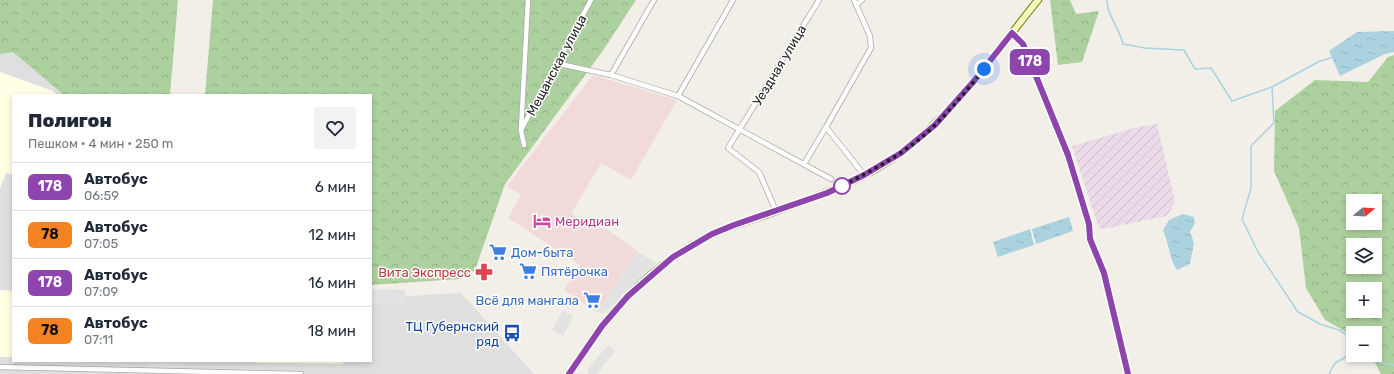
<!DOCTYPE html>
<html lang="ru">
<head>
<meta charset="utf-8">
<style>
	:root { --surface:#fff; --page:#f2f2f3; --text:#1f2937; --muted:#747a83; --line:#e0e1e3 }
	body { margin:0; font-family:Rubik,sans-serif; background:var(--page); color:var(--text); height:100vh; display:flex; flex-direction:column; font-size:15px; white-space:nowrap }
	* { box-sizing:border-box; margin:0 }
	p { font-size:13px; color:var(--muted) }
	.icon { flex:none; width:22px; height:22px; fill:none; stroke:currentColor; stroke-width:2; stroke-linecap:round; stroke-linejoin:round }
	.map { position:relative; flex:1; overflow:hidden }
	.drawer { position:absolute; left:12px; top:94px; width:360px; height:268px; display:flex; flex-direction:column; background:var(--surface); border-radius:0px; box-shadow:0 2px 6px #0003 }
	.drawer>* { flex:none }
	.badge { padding:0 8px; border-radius:6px; font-size:14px; line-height:26px }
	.needle { width:26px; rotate:72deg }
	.controls { position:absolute; left:1346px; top:194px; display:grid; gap:8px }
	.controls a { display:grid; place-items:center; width:36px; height:36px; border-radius:0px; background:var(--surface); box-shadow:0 2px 6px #0003; font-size:20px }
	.you { position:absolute; width:20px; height:20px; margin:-10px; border:3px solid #fff; border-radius:50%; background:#1a73e8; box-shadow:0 0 0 6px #1a73e833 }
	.map>.badge { position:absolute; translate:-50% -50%; box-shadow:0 0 0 2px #fff }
	.round { display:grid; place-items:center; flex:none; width:42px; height:42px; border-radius:0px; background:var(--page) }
	.overview { display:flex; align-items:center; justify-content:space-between; height:68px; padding:0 16px }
	h1 { font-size:19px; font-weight:800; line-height:30px }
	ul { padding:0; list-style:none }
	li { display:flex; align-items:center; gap:12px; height:48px; padding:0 16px; border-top:1px solid var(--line) }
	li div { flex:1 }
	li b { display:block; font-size:15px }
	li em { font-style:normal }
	li .badge { min-width:44px; font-weight:700; text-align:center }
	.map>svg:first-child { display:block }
</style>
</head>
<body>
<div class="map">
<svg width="1394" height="374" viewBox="0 0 1394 374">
	<defs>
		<pattern id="industrial-furrows" width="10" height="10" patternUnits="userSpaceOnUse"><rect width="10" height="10" fill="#ebdbe8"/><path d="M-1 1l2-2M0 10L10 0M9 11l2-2" fill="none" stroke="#c9bcc7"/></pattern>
		<pattern id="forest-crowns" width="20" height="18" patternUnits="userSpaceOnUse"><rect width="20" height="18" fill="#add19e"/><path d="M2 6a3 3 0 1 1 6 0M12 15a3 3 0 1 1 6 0" fill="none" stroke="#95b388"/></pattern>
		<pattern id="water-ripples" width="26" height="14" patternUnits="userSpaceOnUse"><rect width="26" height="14" fill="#aad3df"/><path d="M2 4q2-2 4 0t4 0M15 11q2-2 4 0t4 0" fill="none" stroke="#92b5bf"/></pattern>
	</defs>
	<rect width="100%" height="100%" fill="#f2efe9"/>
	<polygon fill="#e0dfdf" points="13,40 71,95 13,95 13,361 371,361 371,298 461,293 534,374 0,374 0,47"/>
	<polygon fill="#f2dad9" points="593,75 677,100 631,180 601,163 571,214 610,231 638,252 597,312 564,290 580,265 508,218 521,195 507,186"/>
	<polygon fill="url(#industrial-furrows)" points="1157,124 1175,202 1167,216 1103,229 1099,228 1072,146 1134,128"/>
	<g fill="#ffffe5">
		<polygon points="0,72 53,91 57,95 13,95 13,175 6,173 0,189"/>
		<polygon points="0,290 13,291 13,357 0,357"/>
		<polygon points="257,361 343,361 343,364 257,363"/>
	</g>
	<g fill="url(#forest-crowns)" fill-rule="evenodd">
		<polygon points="0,0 178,0 170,95 64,95 13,52 0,54"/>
		<polygon points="213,0 636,0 602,52 505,184 475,270 460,279 371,285 371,95 205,95"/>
		<polygon points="1050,0 1070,0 1076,14 1099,11 1082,62 1058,65"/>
		<path d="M1394,55V374H1381L1371,355H1375V333H1353V336L1325,320L1306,288L1299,228L1274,171L1275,111L1315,80L1368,82L1388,57ZM1353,201H1375V223H1353ZM1353,245H1375V267H1353ZM1353,289H1375V311H1353Z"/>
	</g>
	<g fill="#e2e2e2">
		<polygon points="638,252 656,263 603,314 597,312"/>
		<polygon points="371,289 405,290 406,304 371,303"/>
		<polygon points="563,310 573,316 563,336 552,330"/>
		<polygon points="608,345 615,351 597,374 588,374 588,369"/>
		<rect x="149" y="361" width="34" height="6"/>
	</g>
	<g fill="url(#water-ripples)">
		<polygon points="1394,31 1394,52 1385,54 1340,76 1329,51 1357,32"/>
		<path d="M1183,214L1194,217L1195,223L1190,232L1194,243L1190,264L1177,270C1169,258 1169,243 1163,230L1169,220Z"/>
		<polygon points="1069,217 1073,231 1036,244 1032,229"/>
		<polygon points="1030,229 1034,245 998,257 993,242"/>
	</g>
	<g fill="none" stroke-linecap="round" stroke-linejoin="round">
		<g stroke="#aad3df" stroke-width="1.5">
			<path d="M1107,0C1106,13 1120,30 1123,44L1145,48L1184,50L1195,69L1211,68L1232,101L1272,87L1320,61L1334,57"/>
			<polyline points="1272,87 1274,123 1251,146 1251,188 1242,219 1258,252 1298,312 1320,324 1339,330 1353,339"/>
			<polyline points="1362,355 1381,363 1394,365"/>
			<polyline points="1329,374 1335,363 1353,353"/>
		</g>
		<g stroke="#a9a9a9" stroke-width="6">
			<g id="street">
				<polyline points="654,0 611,75 678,96 831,179"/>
				<polyline points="854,0 870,36 871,48 826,127 864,175"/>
				<polyline points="856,5 862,0"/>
				<polyline points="1012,33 1023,44 1068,155 1089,224 1090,239 1104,273 1128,374"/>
				<polyline points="555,63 611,75"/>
				<polyline points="678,96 733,0"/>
				<polyline points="521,130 591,0"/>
				<polyline points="524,145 521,130 528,0"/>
				<polyline points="804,164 826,127"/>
				<polyline points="776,211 759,172 728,148 819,0"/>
				<polyline points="0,367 301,374"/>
			</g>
		</g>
		<g stroke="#707d05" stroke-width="8">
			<path id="secondary" d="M569,374C581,359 590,341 602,326C631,289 670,254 713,234C732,225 752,220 771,213C816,197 863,181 902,152C957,111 995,53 1038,0"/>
		</g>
		<use href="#street" stroke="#fff" stroke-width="4.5"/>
		<use href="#secondary" stroke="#f7fabf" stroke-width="6"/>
	</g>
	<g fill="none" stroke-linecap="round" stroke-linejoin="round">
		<g stroke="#fff" stroke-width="9">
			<polyline id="line" points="569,374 602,326 628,296 673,257 712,234 734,225 827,193 864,175 901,153 935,125 974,81 1012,33 1023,44 1068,155 1089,224 1090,239 1104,273 1128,374"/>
		</g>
		<use href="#line" stroke="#8e44ad" stroke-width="6"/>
		<path stroke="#222" stroke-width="4" stroke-dasharray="0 7.2" d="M842,186L840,187C873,170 908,152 935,125C952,108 969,88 984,69"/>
	</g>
	<defs>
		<g id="hotel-bare" transform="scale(1.38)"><path d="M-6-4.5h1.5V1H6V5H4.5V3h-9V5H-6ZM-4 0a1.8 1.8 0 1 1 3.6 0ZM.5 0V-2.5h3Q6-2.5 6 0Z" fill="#d1479c" stroke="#fff" stroke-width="2.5" paint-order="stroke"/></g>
		<g id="supermarket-bare" transform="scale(1.38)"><path d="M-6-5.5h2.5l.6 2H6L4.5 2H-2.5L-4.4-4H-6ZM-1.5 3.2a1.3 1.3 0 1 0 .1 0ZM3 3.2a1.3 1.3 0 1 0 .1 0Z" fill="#3f7fe0" stroke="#fff" stroke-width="2.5" paint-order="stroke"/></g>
		<g id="pharmacy-bare" transform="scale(1.38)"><path d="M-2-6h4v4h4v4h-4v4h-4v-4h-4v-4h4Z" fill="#e0444e" stroke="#fff" stroke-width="2.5" paint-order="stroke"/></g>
		<g id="bus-bare" transform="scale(1.38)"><path d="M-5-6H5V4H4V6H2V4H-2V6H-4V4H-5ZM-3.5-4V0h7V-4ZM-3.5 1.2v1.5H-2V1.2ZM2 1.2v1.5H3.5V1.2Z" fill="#1a4fb4" stroke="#fff" stroke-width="2.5" paint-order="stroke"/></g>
	</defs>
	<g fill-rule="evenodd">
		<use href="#hotel-bare" x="542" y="221"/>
		<use href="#supermarket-bare" x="498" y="252"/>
		<use href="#supermarket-bare" x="528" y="271"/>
		<use href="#pharmacy-bare" x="484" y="272"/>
		<use href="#supermarket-bare" x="592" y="300"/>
		<use href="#bus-bare" x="512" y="333"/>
	</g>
	<circle fill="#fff" stroke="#8e44ad" stroke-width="2" cx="842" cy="186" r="8"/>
	<g text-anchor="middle" stroke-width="3" stroke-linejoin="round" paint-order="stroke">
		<g font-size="13" fill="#222" stroke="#fff">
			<text transform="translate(556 65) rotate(-62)" y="5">Мещанская улица</text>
			<text transform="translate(779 65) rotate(-59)" y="5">Уездная улица</text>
		</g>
		<g font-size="13" fill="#b23c85" stroke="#fff" text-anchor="start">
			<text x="555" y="226">Меридиан</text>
		</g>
		<g font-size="13" fill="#366cbe" stroke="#fff" text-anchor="start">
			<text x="511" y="257">Дом-быта</text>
			<text x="541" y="276">Пятёрочка</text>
			<text x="579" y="305" text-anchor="end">Всё для мангала</text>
		</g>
		<g font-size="13" fill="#be3a42" stroke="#fff" text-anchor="end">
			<text x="471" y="277">Вита Экспресс</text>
		</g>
		<g font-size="13" fill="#164399" stroke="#fff" text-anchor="end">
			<text x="499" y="331">ТЦ Губернский<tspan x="499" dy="15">ряд</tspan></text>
		</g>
	</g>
</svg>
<div class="controls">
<a><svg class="needle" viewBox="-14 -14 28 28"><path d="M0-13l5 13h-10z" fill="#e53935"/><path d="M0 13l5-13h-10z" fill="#747a83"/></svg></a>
<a><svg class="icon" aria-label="layers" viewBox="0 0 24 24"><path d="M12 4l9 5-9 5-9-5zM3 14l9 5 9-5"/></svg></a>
<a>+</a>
<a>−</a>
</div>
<div class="you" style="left:984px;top:69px"></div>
<b class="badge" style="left:1030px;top:62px;background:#8e44ad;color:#fff">178</b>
<section class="drawer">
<div class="overview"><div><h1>Полигон</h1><p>Пешком · 4 мин · 250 m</p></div><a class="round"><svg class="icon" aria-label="heart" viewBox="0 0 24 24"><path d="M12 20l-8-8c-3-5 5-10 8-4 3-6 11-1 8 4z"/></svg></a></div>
<ul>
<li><span class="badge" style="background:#8e44ad;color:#fff">178</span><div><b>Автобус</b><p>06:59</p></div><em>6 мин</em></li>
<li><span class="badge" style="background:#f58220;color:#111">78</span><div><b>Автобус</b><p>07:05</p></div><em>12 мин</em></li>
<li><span class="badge" style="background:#8e44ad;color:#fff">178</span><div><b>Автобус</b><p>07:09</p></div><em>16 мин</em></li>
<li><span class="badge" style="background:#f58220;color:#111">78</span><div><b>Автобус</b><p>07:11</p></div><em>18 мин</em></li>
</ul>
</section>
</div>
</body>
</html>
